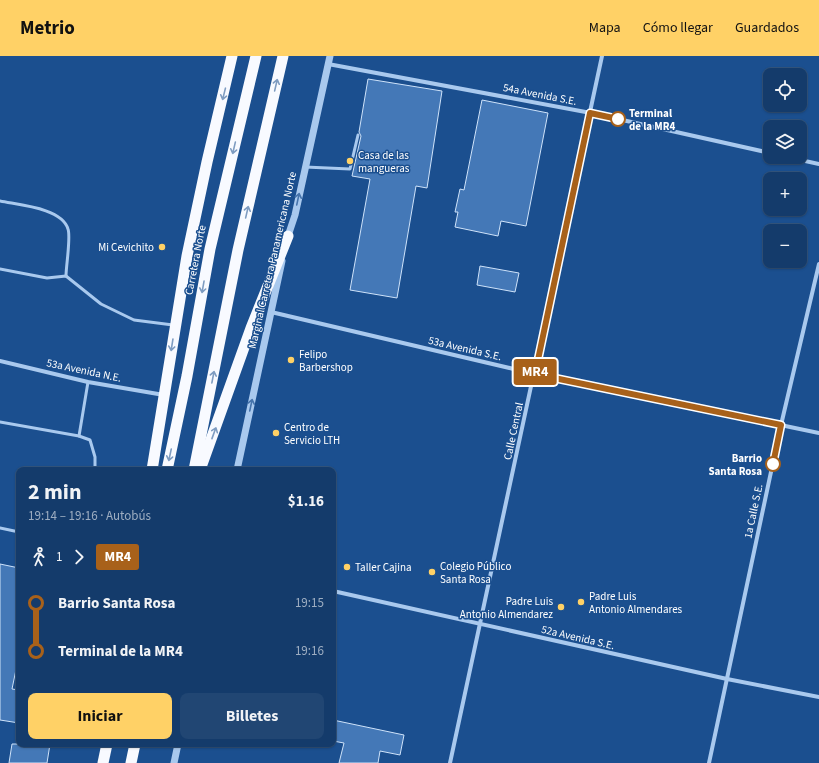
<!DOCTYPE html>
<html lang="es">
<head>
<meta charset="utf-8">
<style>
	:root { --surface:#143b6b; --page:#214673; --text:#f1f3f6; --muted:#9dadc1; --line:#33557e; --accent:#ffd166 }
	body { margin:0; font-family:"Source Sans 3",sans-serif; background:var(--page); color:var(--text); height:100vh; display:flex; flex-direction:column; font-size:15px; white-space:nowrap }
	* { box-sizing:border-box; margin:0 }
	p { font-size:13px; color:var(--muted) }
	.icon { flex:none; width:22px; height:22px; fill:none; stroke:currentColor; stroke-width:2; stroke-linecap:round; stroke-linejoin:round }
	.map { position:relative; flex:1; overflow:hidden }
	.side { position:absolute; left:16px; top:411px; width:320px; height:280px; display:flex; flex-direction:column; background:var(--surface); border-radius:8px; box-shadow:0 1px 3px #0004,0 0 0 1px var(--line) }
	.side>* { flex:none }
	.badge { padding:0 8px; border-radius:3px; font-size:14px; line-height:26px }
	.buttons { position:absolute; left:763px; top:12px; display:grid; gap:8px }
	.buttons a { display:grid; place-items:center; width:44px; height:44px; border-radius:8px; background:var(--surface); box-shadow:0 1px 3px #0004,0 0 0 1px var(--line); font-size:20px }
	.map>.badge { position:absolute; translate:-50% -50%; box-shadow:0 0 0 2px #fff }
	.legs { display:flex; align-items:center; gap:6px; height:44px; padding:0 12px; font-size:13px }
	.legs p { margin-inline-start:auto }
	.headline { display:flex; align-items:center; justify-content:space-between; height:68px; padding:0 12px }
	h1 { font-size:22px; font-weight:700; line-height:30px }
	.primary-button { display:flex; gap:8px; margin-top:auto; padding:8px 12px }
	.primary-button a { flex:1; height:46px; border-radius:8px; background:var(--accent); color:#111; font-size:16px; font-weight:700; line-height:46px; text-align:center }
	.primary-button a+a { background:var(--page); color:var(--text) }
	ul { padding:0 12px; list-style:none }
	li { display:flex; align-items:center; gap:14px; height:48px; font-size:15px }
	li i { display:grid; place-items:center; width:6px; height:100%; margin:0 5px; background:currentColor }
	li i::after { content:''; width:10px; height:10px; margin:-5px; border:3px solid; border-radius:50%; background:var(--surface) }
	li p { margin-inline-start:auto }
	li:first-child i { background:linear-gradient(#0000 50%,currentColor 0) }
	li:last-child i { background:linear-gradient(currentColor 50%,#0000 0) }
	header { display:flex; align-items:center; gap:24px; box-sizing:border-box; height:56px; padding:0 20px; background:var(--accent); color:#111 }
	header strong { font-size:19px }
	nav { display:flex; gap:22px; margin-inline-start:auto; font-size:14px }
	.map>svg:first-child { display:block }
</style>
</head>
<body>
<header>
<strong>Metrio</strong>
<nav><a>Mapa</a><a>Cómo llegar</a><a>Guardados</a></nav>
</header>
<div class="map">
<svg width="819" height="707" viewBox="0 0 819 707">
	<rect width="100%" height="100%" fill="#1b4f8f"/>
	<g fill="#4478b7" stroke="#cfe3fa">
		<polygon points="368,23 442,35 427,132 416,130 397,242 350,234 370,123 352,120 361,80 359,76"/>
		<polygon points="482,44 548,57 526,170 501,165 498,180 455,171 458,156 455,156 460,133 464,134"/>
		<polygon points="480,210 519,217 515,236 477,229"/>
		<polygon points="0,508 19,512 19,599 12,633 19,634 19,667 0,664"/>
		<polygon points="333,664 404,679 400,699 380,695 378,707 339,707 344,687 333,685"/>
		<polygon points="12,688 50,688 47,707 9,707"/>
	</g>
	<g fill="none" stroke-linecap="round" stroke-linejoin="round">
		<g stroke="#a9c9ee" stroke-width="3">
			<polyline points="305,111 350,113 358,79"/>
			<path d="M0,145C19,149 62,152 68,173C71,181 66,210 66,220"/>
			<polyline points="0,213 47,222 66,220 101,248 134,264 173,269"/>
			<polyline points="0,366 79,380 90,384 95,401 95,414"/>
			<polyline points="79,380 88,326"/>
			<polyline points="0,472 19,476"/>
		</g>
		<g stroke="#a9c9ee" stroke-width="4">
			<polyline points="328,8 591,57 770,97"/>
			<polyline points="787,101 819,108"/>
			<polyline points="271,256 535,318 819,377"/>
			<polyline points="0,305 88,326 164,339"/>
			<polyline points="333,535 727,623 819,641"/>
			<polyline points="450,707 602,0"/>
			<polyline points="709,707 781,369 819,208"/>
		</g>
		<g stroke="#a9c9ee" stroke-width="7">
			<polyline points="287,183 295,159 330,0"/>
			<polyline points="237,414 282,205"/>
			<polyline points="174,707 178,688"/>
		</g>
		<g stroke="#f8faff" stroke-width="11">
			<polyline points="152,414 187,200 207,106 232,0"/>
			<polyline points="167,414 187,320 210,193 256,0"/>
			<polyline points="194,414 238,194 283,0"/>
			<polyline points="200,414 251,272 288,180"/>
			<polyline points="103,707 107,688"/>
			<polyline points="131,707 135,688"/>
		</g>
	</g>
	<defs><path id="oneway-shaft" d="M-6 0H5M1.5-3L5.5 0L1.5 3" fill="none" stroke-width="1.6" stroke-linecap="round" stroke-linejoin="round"/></defs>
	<g stroke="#7e9cc1">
		<use href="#oneway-shaft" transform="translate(276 29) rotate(-77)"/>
		<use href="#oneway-shaft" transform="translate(224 38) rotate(104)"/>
		<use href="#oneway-shaft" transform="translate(234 92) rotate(103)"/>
		<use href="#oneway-shaft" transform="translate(247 156) rotate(-77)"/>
		<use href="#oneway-shaft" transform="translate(203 231) rotate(100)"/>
		<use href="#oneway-shaft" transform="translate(172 289) rotate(99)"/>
		<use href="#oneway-shaft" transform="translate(213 321) rotate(-79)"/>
		<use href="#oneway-shaft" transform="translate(214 377) rotate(-70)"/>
		<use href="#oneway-shaft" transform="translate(170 399) rotate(102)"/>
	</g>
	<g stroke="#4674ac">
		<use href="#oneway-shaft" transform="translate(298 143) rotate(-78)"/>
		<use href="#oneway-shaft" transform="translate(251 349) rotate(-78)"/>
	</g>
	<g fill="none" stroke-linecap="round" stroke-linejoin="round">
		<g stroke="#fff" stroke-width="9">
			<polyline id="line-1" points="618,63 590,57 535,318 781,369 773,408"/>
		</g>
		<use href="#line-1" stroke="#a8611a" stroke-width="6"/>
	</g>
	<g fill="#fff" stroke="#a8611a" stroke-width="2">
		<circle cx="618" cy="63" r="7"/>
		<circle cx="773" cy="408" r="7"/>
	</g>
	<g fill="#ffd166" stroke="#1b4f8f" stroke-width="1.5">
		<circle cx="350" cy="105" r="4"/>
		<circle cx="162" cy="191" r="4"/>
		<circle cx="291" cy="304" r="4"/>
		<circle cx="276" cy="377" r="4"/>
		<circle cx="347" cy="511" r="4"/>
		<circle cx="432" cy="516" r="4"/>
		<circle cx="581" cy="546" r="4"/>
		<circle cx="561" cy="551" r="4"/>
	</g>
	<g text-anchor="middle" stroke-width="3" stroke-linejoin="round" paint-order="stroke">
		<g font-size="11" fill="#fff" stroke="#1b4f8f">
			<text transform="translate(540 38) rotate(11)" y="4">54a Avenida S.E.</text>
			<text transform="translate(195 204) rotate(-79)" y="4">Carretera Norte</text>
			<text transform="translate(272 204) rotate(-77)" y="4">Marginal Carretera Panamericana Norte</text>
			<text transform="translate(465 292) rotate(13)" y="4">53a Avenida S.E.</text>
			<text transform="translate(84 314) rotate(12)" y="4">53a Avenida N.E.</text>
			<text transform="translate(513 375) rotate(-78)" y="4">Calle Central</text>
			<text transform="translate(753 455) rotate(-78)" y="4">1a Calle S.E.</text>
			<text transform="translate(578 581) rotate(13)" y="4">52a Avenida S.E.</text>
		</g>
		<g font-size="11" font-weight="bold" fill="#fff" stroke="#1b4f8f" text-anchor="start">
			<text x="629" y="61">Terminal<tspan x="629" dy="13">de la MR4</tspan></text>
			<text x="762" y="406" text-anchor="end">Barrio<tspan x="762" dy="13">Santa Rosa</tspan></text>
		</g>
		<g font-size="11" fill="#fff" stroke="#1b4f8f" text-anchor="start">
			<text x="358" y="103">Casa de las<tspan x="358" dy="13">mangueras</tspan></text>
			<text x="154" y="195" text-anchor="end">Mi Cevichito</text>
			<text x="299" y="302">Felipo<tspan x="299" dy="13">Barbershop</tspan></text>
			<text x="284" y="375">Centro de<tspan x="284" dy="13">Servicio LTH</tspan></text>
			<text x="440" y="514">Colegio Público<tspan x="440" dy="13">Santa Rosa</tspan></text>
			<text x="355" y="515">Taller Cajina</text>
			<text x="589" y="544">Padre Luis<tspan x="589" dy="13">Antonio Almendares</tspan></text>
			<text x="553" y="549" text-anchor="end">Padre Luis<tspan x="553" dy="13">Antonio Almendarez</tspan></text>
		</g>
	</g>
</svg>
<div class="buttons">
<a><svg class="icon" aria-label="locate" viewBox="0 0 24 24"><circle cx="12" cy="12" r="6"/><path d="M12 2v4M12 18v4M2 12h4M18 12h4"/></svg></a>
<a><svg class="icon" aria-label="layers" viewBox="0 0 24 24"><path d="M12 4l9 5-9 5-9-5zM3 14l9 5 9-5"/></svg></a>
<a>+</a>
<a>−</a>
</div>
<b class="badge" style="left:535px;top:316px;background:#a8611a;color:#fff">MR4</b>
<section class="side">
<div class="headline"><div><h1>2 min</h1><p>19:14 – 19:16 · Autobús</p></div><b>$1.16</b></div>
<div class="legs"><svg class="icon" aria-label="walk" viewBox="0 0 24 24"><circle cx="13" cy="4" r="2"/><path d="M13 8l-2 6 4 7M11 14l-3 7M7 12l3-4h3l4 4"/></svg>1<svg class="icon" aria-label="forward" viewBox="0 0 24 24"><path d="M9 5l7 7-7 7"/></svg><b class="badge" style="background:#a8611a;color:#fff">MR4</b></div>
<ul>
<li><i style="color:#a8611a"></i><b>Barrio Santa Rosa</b><p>19:15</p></li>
<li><i style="color:#a8611a"></i><b>Terminal de la MR4</b><p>19:16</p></li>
</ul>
<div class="primary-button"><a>Iniciar</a><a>Billetes</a></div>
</section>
</div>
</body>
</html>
